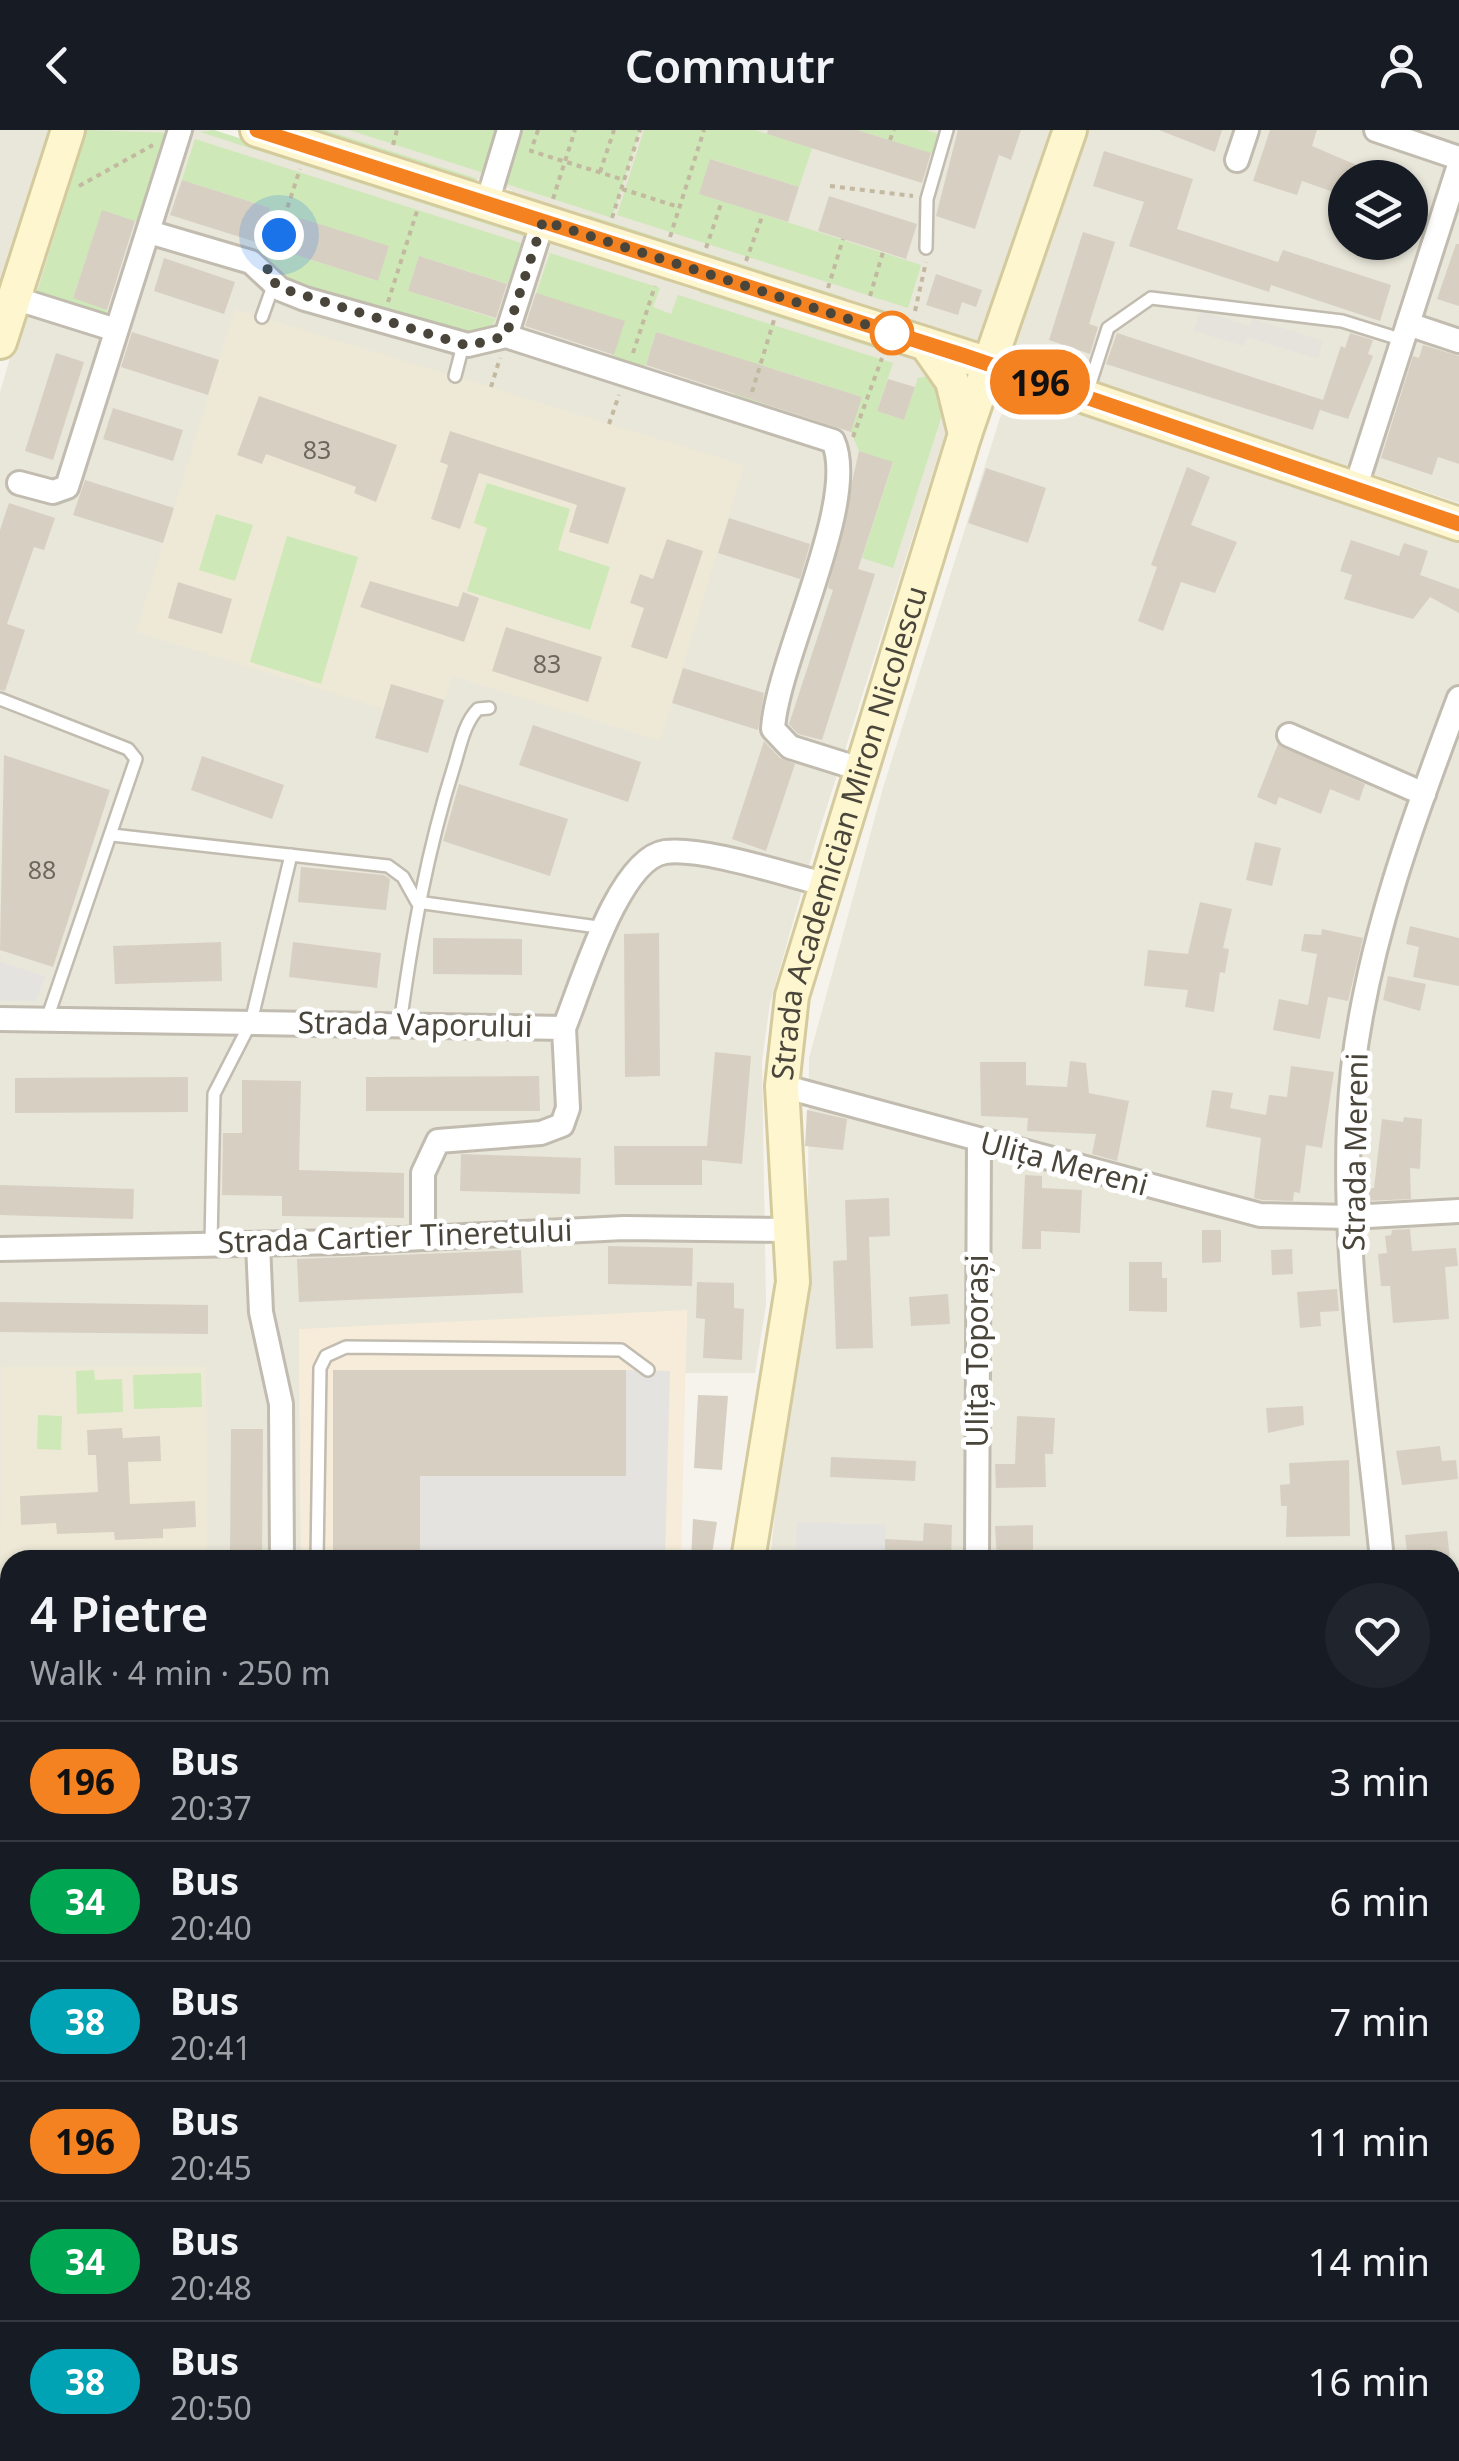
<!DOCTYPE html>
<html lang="en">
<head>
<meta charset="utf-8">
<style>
	:root { --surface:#171b24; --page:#20242c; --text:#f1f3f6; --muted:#9ea1a6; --line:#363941 }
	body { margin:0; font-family:"Noto Sans",sans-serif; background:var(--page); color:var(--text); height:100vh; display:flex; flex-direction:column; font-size:38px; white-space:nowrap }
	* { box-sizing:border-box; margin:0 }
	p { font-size:32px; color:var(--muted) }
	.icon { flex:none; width:55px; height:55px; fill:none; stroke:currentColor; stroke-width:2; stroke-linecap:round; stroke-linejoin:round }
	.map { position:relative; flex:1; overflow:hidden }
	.details { position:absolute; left:0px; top:1420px; width:1460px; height:912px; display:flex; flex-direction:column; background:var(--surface); border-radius:30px 30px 0 0; box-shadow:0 2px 8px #0004 }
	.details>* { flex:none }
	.badge { padding:0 20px; border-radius:32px; font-size:35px; line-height:65px }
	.tools { position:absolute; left:1328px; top:30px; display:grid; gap:20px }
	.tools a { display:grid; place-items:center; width:100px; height:100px; border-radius:50%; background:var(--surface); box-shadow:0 2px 8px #0004; font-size:50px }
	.you { position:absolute; width:50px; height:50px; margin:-25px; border:8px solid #fff; border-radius:50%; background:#1a73e8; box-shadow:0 0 0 15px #1a73e833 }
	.map>.badge { position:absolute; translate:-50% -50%; box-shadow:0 0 0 5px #fff }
	.round { display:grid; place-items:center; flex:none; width:105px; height:105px; border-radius:52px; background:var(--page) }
	.headline { display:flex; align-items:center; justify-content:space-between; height:170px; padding:0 30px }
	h1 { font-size:48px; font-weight:600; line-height:75px }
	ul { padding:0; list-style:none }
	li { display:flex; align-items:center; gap:30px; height:120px; padding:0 30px; border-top:2px solid var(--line) }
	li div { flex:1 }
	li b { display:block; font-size:38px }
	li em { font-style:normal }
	li .badge { min-width:110px; font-weight:700; text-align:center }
	header { display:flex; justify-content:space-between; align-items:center; height:130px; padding:0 30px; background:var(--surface); font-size:45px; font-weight:600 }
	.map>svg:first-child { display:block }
</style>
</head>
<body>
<header><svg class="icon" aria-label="back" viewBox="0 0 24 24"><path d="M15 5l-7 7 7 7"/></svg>Commutr<svg class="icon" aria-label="person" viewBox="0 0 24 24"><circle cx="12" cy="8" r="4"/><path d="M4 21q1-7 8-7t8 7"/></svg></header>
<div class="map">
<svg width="1459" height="2331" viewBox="0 0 1459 2331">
	<rect width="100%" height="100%" fill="#f6f3ec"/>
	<g fill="#e9e6da" fill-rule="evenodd">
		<polygon points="0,0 55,0 0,159"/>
		<polygon points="77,0 213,0 525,100 527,107 549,113 556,110 699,162 707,158 921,227 929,232 950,289 816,711 770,873 762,931 766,1175 755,1243 685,1243 687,1181 299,1200 301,1430 10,1430 10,2214 0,2214 0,262"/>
		<polygon points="305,0 1061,0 982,213 977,213 846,168 840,172 515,67 511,60 478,49 467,52"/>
		<path d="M1083,0H1459V373L1019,226L1015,211ZM1345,48H1410V112H1345Z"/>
		<polygon points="1052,272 1459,410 1459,2331 858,2331 815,2323 1450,2322 1450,1430 770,1430 808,1071 809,928 883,658 1001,285"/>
		<polygon points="0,2269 10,2269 10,2322 563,2322 598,2331 0,2331"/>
	</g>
	<polygon fill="#f6ecd9" points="687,1180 681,1430 301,1430 299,1199"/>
	<polygon fill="#e6e3dd" points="1200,181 1249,196 1253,189 1323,211 1318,229 1247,207 1244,216 1194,201"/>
	<g fill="#eee9d7">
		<polygon points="235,179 744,335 660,611 452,546 444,570 391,554 384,579 136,502"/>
		<polygon points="2,1237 206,1237 207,1430 10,1430 10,1466 0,1466"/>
		<polygon points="0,1767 10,1767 10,2004 0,2003"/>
	</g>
	<g fill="#cee8b7" fill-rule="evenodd">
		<polygon points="87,0 174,3 160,25 145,94 102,81 73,167 107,180 103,191 35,169"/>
		<polygon points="214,0 525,100 527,107 200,2"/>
		<polygon points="305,0 325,0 478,49 467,52"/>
		<polygon points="349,0 498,0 484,43"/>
		<polygon points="520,0 640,0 612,88 503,53"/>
		<polygon points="644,0 755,0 812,18 799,57 711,29 700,64 921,135 908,178 617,85"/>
		<polygon points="857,0 925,0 939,4 933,24"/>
		<path d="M195,9L521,113L508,154L419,126L408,161L496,189L489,200L477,206L292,155L256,125L270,78L182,50ZM301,89L389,117L377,151L290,123Z"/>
		<polygon points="588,85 846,168 840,172 586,90"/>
		<polygon points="550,123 660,158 653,177 671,184 678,165 893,233 877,281 904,290 918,248 929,246 940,266 941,288 893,438 862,428 893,333 859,321 851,302 862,267 774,239 763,274 734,265 744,230 656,202 645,237 613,226 624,192 536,164"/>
		<polygon points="707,158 894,218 896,225 699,162"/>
		<polygon points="487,353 570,379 558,420 610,437 590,500 467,461 487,398 474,393"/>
		<polygon points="216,384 253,395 235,451 199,440"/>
		<polygon points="287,406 358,427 321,554 250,532"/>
		<polygon points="94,1240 95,1250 122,1249 123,1282 77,1284 76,1241"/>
		<polygon points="201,1243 202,1277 134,1279 133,1245"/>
		<polygon points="38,1285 62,1286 61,1320 37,1319"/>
	</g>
	<g fill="#e5e3e0">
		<polygon points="0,832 45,846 36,871 0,871"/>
		<polygon points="626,1240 670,1241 665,1430 420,1430 420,1346 626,1346"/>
		<polygon points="797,1392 886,1395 885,1430 795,1430"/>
	</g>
	<g fill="#d7d0c2">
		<polygon points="768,0 857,0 931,23 922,53 767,4"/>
		<polygon points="958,0 1021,0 1011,30 999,25 975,99 936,86"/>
		<polygon points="1159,0 1222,0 1215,22"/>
		<polygon points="1270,0 1317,0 1312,16 1387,48 1345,48 1345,66 1302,51 1297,65 1253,51"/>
		<polygon points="1104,21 1193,49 1177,99 1278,132 1283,120 1391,155 1380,191 1271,155 1269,162 1129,116 1144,72 1093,56"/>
		<polygon points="710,29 799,57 788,92 699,64"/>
		<polygon points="182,50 270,78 259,113 170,85"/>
		<polygon points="829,66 917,94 906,129 818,101"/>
		<polygon points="102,80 135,91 107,180 73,168"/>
		<polygon points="300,88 389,116 378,151 290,123"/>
		<polygon points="1083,102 1115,112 1089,194 1098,197 1090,224 1049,210"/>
		<polygon points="1456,114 1459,114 1459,176 1437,169"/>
		<polygon points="419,126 507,154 496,188 408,161"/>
		<polygon points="164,128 235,152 224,184 154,161"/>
		<polygon points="936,144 982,160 976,177 962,172 958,185 926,175"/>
		<polygon points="536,163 625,191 614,225 525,196"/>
		<polygon points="132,202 219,230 208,265 121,237"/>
		<polygon points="656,202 862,267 851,302 646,235"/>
		<polygon points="1117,203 1323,270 1341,216 1345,218 1350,203 1373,210 1368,224 1373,226 1348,289 1320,280 1323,271 1313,300 1106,234"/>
		<polygon points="1423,215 1459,226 1459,334 1438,327 1432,345 1381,328 1413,226 1419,228"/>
		<polygon points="56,223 84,232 53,330 25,321"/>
		<polygon points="888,249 915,257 904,290 877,281"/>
		<polygon points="259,266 397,315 376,372 354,363 356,357 266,324 262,334 237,325"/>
		<polygon points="113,278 183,300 173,331 103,309"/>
		<polygon points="450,301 626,358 608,414 569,402 577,375 479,343 460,399 431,389 448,335 440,332"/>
		<polygon points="859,321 893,332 858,439 875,444 822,610 798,604 789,594 833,460 828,458"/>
		<polygon points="1187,337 1210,347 1191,395 1237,412 1215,463 1181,452 1163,501 1138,491 1157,437 1151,435"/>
		<polygon points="986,338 1046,358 1028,413 968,393"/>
		<polygon points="85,350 174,378 163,413 73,385"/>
		<polygon points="9,373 55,388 44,420 34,417 7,494 25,500 5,561 0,560 0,400"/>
		<polygon points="729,388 810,414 800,449 718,423"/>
		<polygon points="667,409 703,421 667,529 631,517 644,478 630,473 640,444 653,449"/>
		<polygon points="1351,410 1399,426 1404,413 1428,421 1420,445 1459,459 1459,483 1430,467 1413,489 1344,469 1352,445 1340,441"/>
		<polygon points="370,451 458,477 463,462 479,468 464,512 360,477"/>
		<polygon points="178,452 232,469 222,504 168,488"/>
		<polygon points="506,497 602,527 588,572 492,541"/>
		<polygon points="683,538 764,563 758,600 672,573"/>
		<polygon points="391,554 444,570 428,623 375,608"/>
		<polygon points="533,595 641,632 628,672 519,635"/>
		<polygon points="764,611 780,628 795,634 766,721 732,709"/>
		<polygon points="1278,614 1365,654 1359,671 1330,659 1321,684 1279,667 1276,675 1257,667"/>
		<polygon points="4,625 110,660 53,837 0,820"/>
		<polygon points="202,626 284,655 272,689 191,660"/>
		<polygon points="459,654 568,689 550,746 443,711"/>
		<polygon points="1255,712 1281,718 1272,756 1246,750"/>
		<polygon points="301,737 384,745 390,749 386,780 298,772"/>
		<polygon points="1200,772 1232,779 1223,818 1229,819 1225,843 1220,842 1214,882 1185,877 1188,860 1144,856 1148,820 1188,824"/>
		<polygon points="1410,796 1459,808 1459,856 1413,847 1419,817 1406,814"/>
		<polygon points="1322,799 1363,808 1348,871 1328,867 1320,909 1273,900 1279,869 1308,875 1317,824 1301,821 1304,804 1321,805"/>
		<polygon points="659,803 660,946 625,947 624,804"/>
		<polygon points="433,808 522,809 522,845 433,844"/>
		<polygon points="221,812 222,851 115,854 113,816"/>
		<polygon points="293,812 381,823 377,858 289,847"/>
		<polygon points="1388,846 1426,854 1420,881 1383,870"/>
		<polygon points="715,922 751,926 742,1034 702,1030 702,1055 615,1055 614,1016 707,1016"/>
		<polygon points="1070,931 1086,933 1089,963 1129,971 1117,1031 1092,1024 1096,1004 1027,1001 1028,988 981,986 980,932 1026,932 1026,955 1067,957"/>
		<polygon points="1291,936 1334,942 1322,1018 1306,1015 1300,1063 1294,1062 1293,1071 1262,1070 1254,1068 1261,1008 1206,997 1212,960 1233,963 1230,978 1266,985 1269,965 1287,967"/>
		<polygon points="539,946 540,981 366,981 366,947"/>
		<polygon points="188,947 188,982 15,983 15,948"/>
		<polygon points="242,950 301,951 299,1040 404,1043 404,1088 282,1086 282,1066 222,1065 223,1003 242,1003"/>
		<polygon points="807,980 847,989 843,1020 805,1016"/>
		<polygon points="1404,987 1422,989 1420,1039 1410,1038 1411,1069 1364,1071 1363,1059 1374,1058 1382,989 1403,992"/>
		<polygon points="461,1024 581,1028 580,1064 460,1061"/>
		<polygon points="1025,1045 1042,1046 1042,1058 1082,1060 1080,1103 1041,1101 1041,1119 1022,1119"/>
		<polygon points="0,1055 134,1059 133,1089 0,1085"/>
		<polygon points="889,1068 890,1106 869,1107 873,1218 836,1219 833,1131 847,1130 845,1070"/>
		<polygon points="1410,1099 1412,1121 1456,1118 1458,1136 1445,1137 1449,1189 1393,1193 1390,1156 1381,1156 1378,1124 1387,1123 1385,1106 1391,1105 1392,1100"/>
		<polygon points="1202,1100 1221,1100 1221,1132 1202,1133"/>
		<polygon points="608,1116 693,1118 692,1156 608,1154"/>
		<polygon points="1292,1119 1293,1144 1272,1145 1271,1120"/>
		<polygon points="521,1120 523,1163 299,1172 297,1129"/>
		<polygon points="1129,1132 1162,1132 1162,1148 1167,1148 1167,1182 1129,1181"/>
		<polygon points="697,1152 734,1153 734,1178 744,1179 742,1230 703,1228 705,1189 696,1188"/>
		<polygon points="1337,1159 1339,1181 1320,1182 1321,1196 1300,1198 1297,1162"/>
		<polygon points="948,1164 950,1194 911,1196 909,1167"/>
		<polygon points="0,1172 208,1175 208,1204 0,1202"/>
		<polygon points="333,1240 626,1240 626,1346 420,1346 420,1430 333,1430"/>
		<polygon points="698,1265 728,1266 722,1340 694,1338"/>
		<polygon points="1303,1276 1304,1295 1268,1303 1266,1278"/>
		<polygon points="1017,1286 1055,1288 1053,1324 1045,1324 1046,1357 996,1358 995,1334 1015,1334"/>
		<polygon points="122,1298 123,1308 160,1306 161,1331 128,1332 130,1374 195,1371 196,1397 163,1399 163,1408 115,1410 114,1402 57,1404 56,1393 21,1395 20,1366 98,1362 96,1325 88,1325 87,1300"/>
		<polygon points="231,1299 263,1299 262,1430 230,1430"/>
		<polygon points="1440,1316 1442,1331 1456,1330 1458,1349 1402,1355 1396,1321"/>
		<polygon points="831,1327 916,1331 915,1351 830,1347"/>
		<polygon points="1349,1330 1350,1406 1286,1407 1287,1376 1281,1376 1280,1355 1290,1354 1289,1333"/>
		<polygon points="693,1389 717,1392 711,1430 691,1430"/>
		<polygon points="924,1393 952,1395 951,1430 885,1430 885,1409 923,1411"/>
		<polygon points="1033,1395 1033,1430 997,1430 995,1396"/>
		<polygon points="1447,1401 1450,1430 1408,1430 1405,1405"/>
	</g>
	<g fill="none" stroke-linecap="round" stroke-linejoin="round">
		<g stroke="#c1bcaf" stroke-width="16">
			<g id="lane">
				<polyline points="926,118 927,69 947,0"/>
				<polyline points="262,187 274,153"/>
				<polyline points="455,246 463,215"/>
				<polyline points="1086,266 1108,198 1151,168 1342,191 1403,210"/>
				<polyline points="0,569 128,619 136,629 47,889"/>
				<polyline points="112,705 388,736 403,747 417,772 605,798"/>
				<path d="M400,895C412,806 427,721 454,636C460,617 464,593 478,579L489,578"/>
				<polyline points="211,1114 214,964 251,892 291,725"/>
				<polyline points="317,1430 320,1238 326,1226 346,1217 621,1220 648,1240"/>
			</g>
		</g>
		<g stroke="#c1bcaf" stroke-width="28">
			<g id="street">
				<polyline points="1376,0 1459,28"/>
				<polyline points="1237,30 1247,0"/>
				<polyline points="487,73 509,0"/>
				<path d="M149,102L251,132L280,159L305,169L468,215L506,206L833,311C860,370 777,530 773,599L790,617L860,639"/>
				<polyline points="14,168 116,200"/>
				<polyline points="1408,194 1459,211"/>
				<polyline points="506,206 543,91"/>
				<polyline points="19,353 53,362 67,357 180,0"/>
				<polyline points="1355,359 1459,35"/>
				<polyline points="1289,605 1424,664"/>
				<polyline points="0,889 564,898 568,978 562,995 541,1003 438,1011 423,1043 423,1108"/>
				<path d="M564,898C581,857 618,729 665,722C703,717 784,744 824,754"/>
				<polyline points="782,956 1260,1085 1350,1087 1459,1081"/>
				<polyline points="258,1114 261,1182 281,1274 282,1430"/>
				<polyline points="0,1119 342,1112 624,1098 791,1100"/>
				<polyline points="977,1430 979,1011"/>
				<path d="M1382,1430C1367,1273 1336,1095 1353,939C1368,811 1414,687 1459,568"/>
				<polyline points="0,1512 10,1512"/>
				<polyline points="1450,1520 1459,1520"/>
				<polyline points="0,1678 10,1678"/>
				<polyline points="1450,1706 1459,1706"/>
				<polyline points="0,2029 10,2029"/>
				<polyline points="0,2085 10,2085"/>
				<polyline points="1450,2173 1459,2172"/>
				<polyline points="112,2322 112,2331"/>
				<polyline points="1446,2322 1459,2328"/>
				<polyline points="1334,2331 1336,2322"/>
			</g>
		</g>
		<g stroke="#d4ca9d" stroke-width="38">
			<g id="secondary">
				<polyline points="257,0 989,234 1459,394"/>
				<polyline points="0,212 68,0"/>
				<polyline points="926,214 952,251 965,304"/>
				<path id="s1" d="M748,1430L793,1152L782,956L792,866L965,304L1070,0"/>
			</g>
		</g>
		<g stroke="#e1c96e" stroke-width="42">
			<g id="primary">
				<polyline points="0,2242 10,2241"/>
				<polyline points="616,2322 628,2331"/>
				<polyline points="763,2322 774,2331"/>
				<polyline points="719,2331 721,2322"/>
			</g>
		</g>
		<g stroke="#c2b9a0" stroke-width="4" stroke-dasharray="5 5" stroke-linecap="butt">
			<polyline points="538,0 531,21 624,50"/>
			<polyline points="890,10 894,0"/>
			<polyline points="393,15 397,0"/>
			<polyline points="600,42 614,0"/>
			<polyline points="79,56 153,15"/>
			<polyline points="830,56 913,66"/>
			<polyline points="622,59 679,77"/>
			<polyline points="553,69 575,0"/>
			<polyline points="612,88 640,0"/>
			<polyline points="670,107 704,0"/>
			<polyline points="706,118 722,71"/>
			<polyline points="272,125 300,39"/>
			<polyline points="746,131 763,84"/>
			<polyline points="828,158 843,109"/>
			<polyline points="870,166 883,122"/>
			<polyline points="388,172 417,81"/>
			<polyline points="915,181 926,132"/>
			<polyline points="633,223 655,156"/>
			<polyline points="491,257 500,228"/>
			<polyline points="752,262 774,190"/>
			<polyline points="609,294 619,265"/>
			<polyline points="853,307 882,228"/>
			<polyline points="435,2322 435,2331"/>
		</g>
		<use href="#lane" stroke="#fff" stroke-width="11"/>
		<use href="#street" stroke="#fff" stroke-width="22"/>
		<use href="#secondary" stroke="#fdf6cf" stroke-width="32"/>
		<use href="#primary" stroke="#fbe99f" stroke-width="38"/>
	</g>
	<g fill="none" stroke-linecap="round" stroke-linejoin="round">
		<g stroke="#fff" stroke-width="22">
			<polyline id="line" points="257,0 965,226 1459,394"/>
		</g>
		<use href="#line" stroke="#f58220" stroke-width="15"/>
		<polyline stroke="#4a453a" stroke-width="10" stroke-dasharray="0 18" points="279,105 266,144 280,158 468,216 506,206 543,91 892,203"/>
	</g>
	<circle fill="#fff" stroke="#f58220" stroke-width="5" cx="892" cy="203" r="20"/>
	<g text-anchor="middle" stroke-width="10" stroke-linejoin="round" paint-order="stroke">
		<g font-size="25" fill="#6d685c">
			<text x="317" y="329">83</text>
			<text x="547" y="543">83</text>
			<text x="42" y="749">88</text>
		</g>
		<g font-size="30" fill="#4a453a" stroke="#fff">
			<text dy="10" stroke="none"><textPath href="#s1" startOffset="740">Strada Academician Miron Nicolescu</textPath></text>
			<text transform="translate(415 895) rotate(1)" y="10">Strada Vaporului</text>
			<text transform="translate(1356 1022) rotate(-89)" y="10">Strada Mereni</text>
			<text transform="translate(1064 1034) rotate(15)" y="10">Ulița Mereni</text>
			<text transform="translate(395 1107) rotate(-2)" y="10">Strada Cartier Tineretului</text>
			<text transform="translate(978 1221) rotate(-90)" y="10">Ulița Toporași</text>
		</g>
	</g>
</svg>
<div class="tools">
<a><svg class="icon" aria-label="layers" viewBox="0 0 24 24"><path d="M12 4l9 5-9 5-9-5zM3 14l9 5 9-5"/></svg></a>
</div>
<div class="you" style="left:279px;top:105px"></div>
<b class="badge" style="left:1040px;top:252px;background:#f58220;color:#111">196</b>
<section class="details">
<div class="headline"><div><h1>4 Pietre</h1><p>Walk · 4 min · 250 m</p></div><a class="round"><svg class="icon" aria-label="heart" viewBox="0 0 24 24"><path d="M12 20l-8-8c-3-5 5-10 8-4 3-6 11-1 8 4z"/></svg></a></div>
<ul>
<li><span class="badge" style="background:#f58220;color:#111">196</span><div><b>Bus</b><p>20:37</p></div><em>3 min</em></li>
<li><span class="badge" style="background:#00a651;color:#fff">34</span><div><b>Bus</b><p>20:40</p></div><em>6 min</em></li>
<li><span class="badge" style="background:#00a3b4;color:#fff">38</span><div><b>Bus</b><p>20:41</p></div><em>7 min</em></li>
<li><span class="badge" style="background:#f58220;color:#111">196</span><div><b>Bus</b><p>20:45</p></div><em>11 min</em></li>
<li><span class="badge" style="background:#00a651;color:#fff">34</span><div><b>Bus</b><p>20:48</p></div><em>14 min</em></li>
<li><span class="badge" style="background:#00a3b4;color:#fff">38</span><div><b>Bus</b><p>20:50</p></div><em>16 min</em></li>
</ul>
</section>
</div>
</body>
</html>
